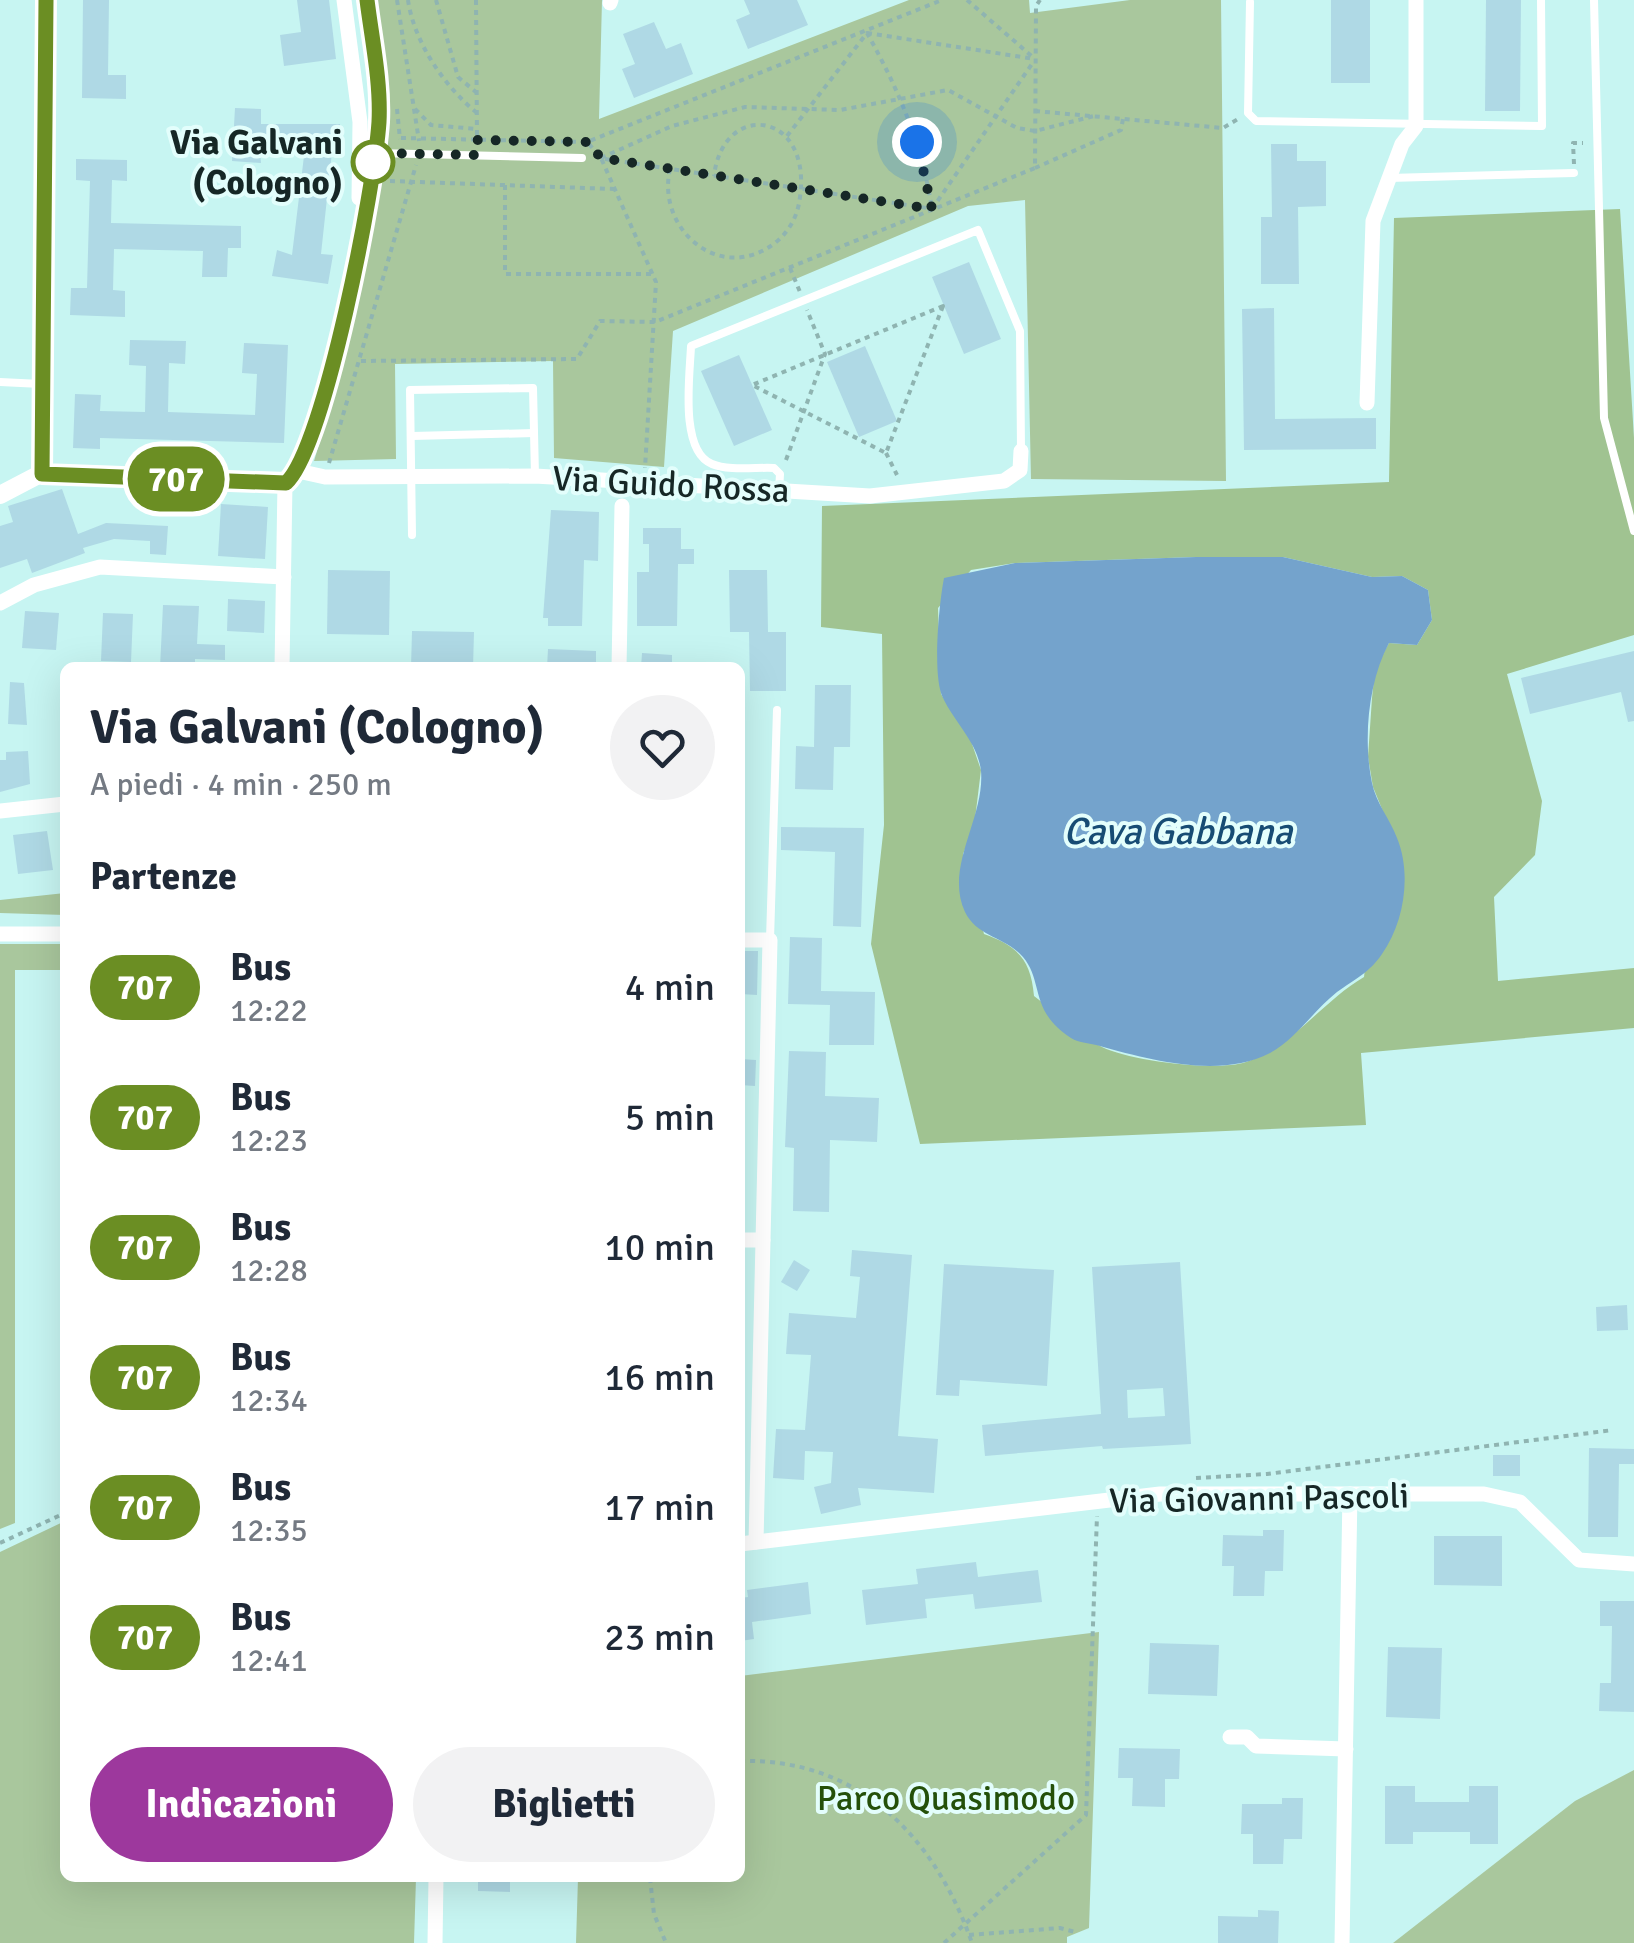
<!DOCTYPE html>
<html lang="it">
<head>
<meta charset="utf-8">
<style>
	:root { --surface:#fff; --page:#f2f2f3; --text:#1f2937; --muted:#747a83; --accent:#9d389d }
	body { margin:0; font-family:Signika,sans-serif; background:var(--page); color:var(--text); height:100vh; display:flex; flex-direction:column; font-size:38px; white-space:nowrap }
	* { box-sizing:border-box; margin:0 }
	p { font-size:32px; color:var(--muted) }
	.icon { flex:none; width:55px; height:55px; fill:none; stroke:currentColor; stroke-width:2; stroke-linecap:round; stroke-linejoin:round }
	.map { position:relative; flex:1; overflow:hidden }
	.drawer { position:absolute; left:60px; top:662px; width:685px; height:1220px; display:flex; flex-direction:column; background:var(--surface); border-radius:15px; box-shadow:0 10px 40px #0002 }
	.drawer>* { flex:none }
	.badge { padding:0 20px; border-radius:32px; font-size:35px; line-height:65px }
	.you { position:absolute; width:50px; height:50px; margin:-25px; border:8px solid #fff; border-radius:50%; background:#1a73e8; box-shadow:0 0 0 15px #1a73e833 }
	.map>.badge { position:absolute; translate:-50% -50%; box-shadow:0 0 0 5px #fff }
	h2 { padding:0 30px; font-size:38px; line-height:90px }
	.round { display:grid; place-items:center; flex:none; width:105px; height:105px; border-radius:52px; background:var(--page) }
	.overview { display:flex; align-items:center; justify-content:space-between; height:170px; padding:0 30px }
	h1 { font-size:48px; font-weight:700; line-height:75px }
	.action { display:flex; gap:20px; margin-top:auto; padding:20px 30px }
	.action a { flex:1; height:115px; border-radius:60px; background:var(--accent); color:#fff; font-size:40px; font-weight:700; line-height:115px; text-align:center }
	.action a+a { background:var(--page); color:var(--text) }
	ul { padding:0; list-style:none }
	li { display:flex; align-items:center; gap:30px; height:130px; padding:0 30px }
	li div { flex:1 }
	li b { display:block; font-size:38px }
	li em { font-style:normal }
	li .badge { min-width:110px; font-weight:700; text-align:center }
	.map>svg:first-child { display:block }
</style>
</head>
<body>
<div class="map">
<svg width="1634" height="1943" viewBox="0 0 1634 1943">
	<rect width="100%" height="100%" fill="#c7f5f2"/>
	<g fill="#a9c79d">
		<polygon points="374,0 602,0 599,119 909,0 1029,0 1030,13 1130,0 1221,0 1226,481 1031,479 1025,200 968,206 673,331 664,467 554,458 553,361 395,364 396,459 314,461 338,381 388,145"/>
		<polygon points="65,893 65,915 0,913 0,900"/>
		<polygon points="0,944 65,944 65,970 15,970 15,1523 0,1529"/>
		<polygon points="65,1521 65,1878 416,1878 414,1943 0,1943 0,1552"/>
		<polygon points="1099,1632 1089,1928 1067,1937 1067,1943 576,1943 578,1878 740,1878 740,1676"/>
		<polygon points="1634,1770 1634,1943 1393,1943 1575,1801"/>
	</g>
	<path fill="#a0c391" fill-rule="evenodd" d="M1620,209L1634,438V635L1507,674L1542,801L1535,855L1494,897L1498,981L1634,968V1028L1361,1053L1366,1125L920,1144L871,944L884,825L882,634L821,627L822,506L1389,482L1394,218ZM1196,557H1283L1372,577L1402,576L1428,590L1432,620L1417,645L1389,643L1375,669L1372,698L1368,757L1373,787L1384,814L1364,977C1324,1000 1292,1047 1246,1062C1216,1072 1131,1061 1102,1047C1078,1035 1056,1012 1034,996C1031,960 1018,946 984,934L963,854L974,827L981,770L971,741L941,694L938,608L971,570L1015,563Z"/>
	<path fill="#74a3cc" d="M1196,557H1283L1372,577L1402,576L1428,590L1432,620L1417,645L1389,643C1368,682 1363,740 1372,783C1376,803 1390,819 1397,838C1412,874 1404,923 1382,954C1369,973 1355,979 1337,992C1314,1010 1296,1039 1270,1053C1220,1079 1150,1060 1100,1046C1090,1043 1079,1043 1071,1038C1029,1011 1044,982 1023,957C1006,937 977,937 965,912C944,867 985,818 981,771C978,743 955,723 943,698C932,676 939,604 944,578L1015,563Z"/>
	<g fill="#afd9e5" fill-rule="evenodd">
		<polygon points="83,0 109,0 108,75 126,75 126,99 82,98"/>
		<polygon points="297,0 329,0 336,59 284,66 280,35 301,32"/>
		<polygon points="744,0 797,0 808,25 748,49 736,20 750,14"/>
		<rect x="1331" y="0" width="39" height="83"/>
		<polygon points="1486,0 1521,0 1520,111 1485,111"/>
		<polygon points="654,22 666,49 681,43 693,74 634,98 622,69 635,64 623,34"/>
		<polygon points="235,108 261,109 261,124 340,124 341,153 332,152 321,254 333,255 328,284 272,276 277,250 292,255 304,156 260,152 261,163 232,161"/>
		<polygon points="1271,144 1297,144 1297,161 1326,161 1326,206 1298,207 1299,284 1261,284 1261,217 1272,217"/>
		<polygon points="76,159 127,160 127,181 112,180 111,223 241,226 241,248 228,248 227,277 202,277 203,251 114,249 113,290 125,291 125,317 70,315 71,288 87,288 90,181 76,180"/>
		<polygon points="969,262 1001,339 964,354 932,277"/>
		<polygon points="1274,308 1275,419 1376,418 1376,449 1244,450 1242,309"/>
		<polygon points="130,340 186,341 185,364 169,363 168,412 255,415 257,374 242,373 244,343 288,345 284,443 100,438 100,449 73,448 75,394 101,395 100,411 145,412 146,366 129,365"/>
		<polygon points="865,346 897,421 859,437 827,362"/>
		<polygon points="739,355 772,430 734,446 701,371"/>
		<polygon points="62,489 78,534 106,523 168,526 166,555 150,554 150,541 114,539 83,548 85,553 32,573 27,559 0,568 0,526 13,522 8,506"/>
		<polygon points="221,504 268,507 265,559 218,556"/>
		<polygon points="551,510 599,512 598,561 584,560 582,626 548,626 548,618 543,618"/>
		<polygon points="643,528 681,528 681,549 694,549 694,564 678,564 677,626 637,626 637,572 649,572 649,544 643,544"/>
		<polygon points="328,570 390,571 389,635 327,634"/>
		<polygon points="729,570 767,570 768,632 786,632 786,691 750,691 749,632 730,632"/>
		<polygon points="228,599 265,601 264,633 227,631"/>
		<polygon points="163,605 199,606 197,644 225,645 225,660 195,659 195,668 160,668"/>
		<polygon points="25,611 59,613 56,650 22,648"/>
		<polygon points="103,613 133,614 131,662 101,661"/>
		<polygon points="412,631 474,632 473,668 411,668"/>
		<polygon points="548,649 596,651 596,668 547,668"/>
		<polygon points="1634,651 1634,721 1628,722 1621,692 1530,714 1521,678"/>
		<polygon points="642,653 672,655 672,668 641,668"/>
		<polygon points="10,682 24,683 27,725 8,724"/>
		<polygon points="815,685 851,685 850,747 834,747 833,790 795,789 796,746 814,747"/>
		<polygon points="28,751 30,784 0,792 0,760 6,760 6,752"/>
		<polygon points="781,827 864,828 861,927 833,926 835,852 781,850"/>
		<polygon points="47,831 53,870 18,874 13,835"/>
		<polygon points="790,937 822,938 821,991 875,992 874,1045 829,1045 830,1005 788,1004"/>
		<polygon points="740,951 758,951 757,995 740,994"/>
		<polygon points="789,1051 826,1052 825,1096 879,1098 877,1142 830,1140 829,1212 793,1211 794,1148 785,1147"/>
		<polygon points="740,1059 756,1060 755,1086 740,1085"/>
		<polygon points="852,1250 912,1255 898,1436 938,1439 934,1493 858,1488 861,1505 821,1514 814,1487 831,1483 833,1452 805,1451 804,1480 773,1478 776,1429 805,1430 811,1355 786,1354 789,1313 856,1318 860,1277 850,1276"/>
		<polygon points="794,1260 810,1270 797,1291 781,1282"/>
		<path d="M1180,1262L1191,1444L1103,1449L1102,1446L985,1456L982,1425L1101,1414L1092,1267ZM1163,1388L1165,1416L1128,1418L1127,1390Z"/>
		<polygon points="944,1264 1054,1270 1047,1386 960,1380 959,1396 936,1395"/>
		<polygon points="1627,1305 1628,1330 1597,1331 1596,1307"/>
		<polygon points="1589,1448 1634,1449 1634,1464 1619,1464 1618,1537 1588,1537"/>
		<rect x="1493" y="1455" width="27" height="21"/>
		<polygon points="1263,1530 1284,1530 1283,1571 1265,1571 1264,1596 1233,1596 1234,1566 1222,1566 1223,1535 1263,1536"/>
		<polygon points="1434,1536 1502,1536 1502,1586 1434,1585"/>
		<polygon points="976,1562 978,1577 1038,1570 1042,1602 975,1609 973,1594 925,1599 927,1618 866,1625 862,1590 918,1584 916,1569"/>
		<polygon points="808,1582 811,1614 752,1622 754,1639 740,1641 740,1598 748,1597 747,1590"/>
		<polygon points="1600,1601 1634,1601 1634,1712 1599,1711 1600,1683 1611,1683 1612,1626 1600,1626"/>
		<polygon points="1150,1643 1219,1645 1217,1696 1148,1694"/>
		<polygon points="1388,1647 1442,1648 1440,1719 1386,1717"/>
		<polygon points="1119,1748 1180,1749 1179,1779 1165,1779 1165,1807 1132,1806 1133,1778 1118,1778"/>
		<polygon points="1385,1786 1415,1786 1415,1802 1469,1802 1469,1786 1498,1786 1498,1844 1470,1844 1470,1832 1413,1832 1413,1844 1385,1844"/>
		<polygon points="1282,1798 1303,1798 1302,1839 1284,1839 1283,1864 1253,1864 1253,1834 1241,1834 1242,1804 1282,1804"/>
		<polygon points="478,1878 510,1878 510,1892 478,1891"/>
		<polygon points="1258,1910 1279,1911 1278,1943 1218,1943 1218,1916 1258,1917"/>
	</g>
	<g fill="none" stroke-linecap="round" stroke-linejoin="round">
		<g stroke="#8fb4b1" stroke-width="4" stroke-dasharray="5 5" stroke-linecap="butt">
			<polyline points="397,0 419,141"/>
			<path d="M408,0C414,42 444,86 477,113"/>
			<polyline points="436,0 458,77 477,93"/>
			<polyline points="476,0 477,140"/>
			<polyline points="967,0 1035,59"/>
			<polyline points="867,33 1035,59"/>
			<polyline points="397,109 400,139"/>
			<polyline points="415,109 431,125 477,129"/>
			<polyline points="1035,111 1223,128 1238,119"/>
			<path d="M787,136L867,33C899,90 922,145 932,209"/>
			<polyline points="401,138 587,142 942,0"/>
			<polyline points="589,144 601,158 656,282 645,468"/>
			<polyline points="601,158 672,126 745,107 840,110 948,90 1017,128 1035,131 1094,116"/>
			<polyline points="605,159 927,208"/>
			<polyline points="1574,164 1573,143 1583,143"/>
			<polyline points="1035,168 1121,130 1123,119"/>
			<path d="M670,169C656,229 720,285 775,243C790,231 798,215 800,197C812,110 723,100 714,176"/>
			<polyline points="390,181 614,189"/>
			<polyline points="505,185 505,274 652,274"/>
			<polyline points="932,209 1034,61"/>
			<polyline points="790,268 800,292"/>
			<polygon points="943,306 886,453 752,385"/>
			<polyline points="361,361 577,359 600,321 655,322 1035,168 1036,6 1040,0"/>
			<polyline points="886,453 897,475"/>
			<polyline points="786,460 825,354 807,310"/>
			<polyline points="329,463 416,165"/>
			<polyline points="1196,1478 1267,1474 1613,1430"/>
			<polyline points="0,1543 65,1513"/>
			<path d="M740,1761C859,1758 935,1837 972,1943"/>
			<polyline points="650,1878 654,1914 666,1943"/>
			<polyline points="969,1935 1060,1928 1075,1932"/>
			<polyline points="944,1943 1086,1815 1097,1516"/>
		</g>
		<g stroke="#fff" stroke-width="8">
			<polyline points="1594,0 1604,418 1634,531"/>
			<polyline points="1250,2 1248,113 1256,121 1542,126 1541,0"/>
			<polyline points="375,153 582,158"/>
			<polyline points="1389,178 1574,173"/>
			<polyline points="0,382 41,384"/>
			<polyline points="412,436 534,433"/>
			<path d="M779,491L780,474L774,468C757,467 728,471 712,464C679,451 690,374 691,346L978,230L1020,331L1021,451"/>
			<polyline points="412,535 410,390 533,388 535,476"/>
			<polyline points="770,940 777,710"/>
		</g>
		<g stroke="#fff" stroke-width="15">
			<polyline points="344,0 360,122 359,198"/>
			<polyline points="610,3 611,0"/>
			<polyline points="1367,403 1373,221 1402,144 1416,126 1416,0"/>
			<polyline points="298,471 325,477 535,476 870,496 1004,481 1020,470 1021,451"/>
			<polyline points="42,473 285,483"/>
			<path d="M285,483C325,447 375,185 379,122C381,82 372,40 367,0"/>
			<polyline points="0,603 34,585 100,567 284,577"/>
			<polyline points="282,668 285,483"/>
			<polyline points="619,668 622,506"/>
			<polyline points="0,811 65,804"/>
			<polyline points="0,934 65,934"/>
			<polyline points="740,940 770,940 756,1542"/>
			<polyline points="740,1240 763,1240"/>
			<polyline points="740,1544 1160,1494 1484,1494 1520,1502 1579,1560 1634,1564"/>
			<polyline points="1230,1737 1247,1737 1256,1746 1346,1749"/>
			<polyline points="435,1943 436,1878"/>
			<polyline points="1342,1943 1350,1494"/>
		</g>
		<polyline stroke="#fff" stroke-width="18" points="0,495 42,473 46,0"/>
	</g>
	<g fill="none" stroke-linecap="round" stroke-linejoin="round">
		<g stroke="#fff" stroke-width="22">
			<path id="line" d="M46,0L42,474L286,483C325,447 375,184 379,122C381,82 372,40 367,0"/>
		</g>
		<use href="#line" stroke="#6b8e23" stroke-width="15"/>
		<polyline stroke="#162726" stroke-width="10" stroke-dasharray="0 18" points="373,162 375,153 476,155 477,140 587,142 601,158 932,209 917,142"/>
	</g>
	<circle fill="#fff" stroke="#6b8e23" stroke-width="5" cx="373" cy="162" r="20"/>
	<g text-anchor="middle" stroke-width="8" stroke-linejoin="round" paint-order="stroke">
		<g font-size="35" font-weight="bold" fill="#162726" stroke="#e3fefc" text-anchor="end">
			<text x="343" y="154">Via Galvani<tspan x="343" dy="40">(Cologno)</tspan></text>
		</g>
		<g font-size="35" fill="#162726" stroke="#e3fefc">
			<text transform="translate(671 484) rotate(3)" y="12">Via Guido Rossa</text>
			<text transform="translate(1259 1498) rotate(-1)" y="12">Via Giovanni Pascoli</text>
		</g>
		<g font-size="35" fill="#245009" stroke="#e3fefc">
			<text x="946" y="1810">Parco Quasimodo</text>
		</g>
		<g font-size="38" font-style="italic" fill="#174c74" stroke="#e3fefc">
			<text x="1178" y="844">Cava Gabbana</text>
		</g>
	</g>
</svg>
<div class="you" style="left:917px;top:142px"></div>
<b class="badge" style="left:176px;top:479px;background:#6b8e23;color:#fff">707</b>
<section class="drawer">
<div class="overview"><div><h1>Via Galvani (Cologno)</h1><p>A piedi · 4 min · 250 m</p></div><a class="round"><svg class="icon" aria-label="heart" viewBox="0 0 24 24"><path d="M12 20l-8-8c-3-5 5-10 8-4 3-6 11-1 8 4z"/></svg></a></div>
<h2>Partenze</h2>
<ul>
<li><span class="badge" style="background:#6b8e23;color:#fff">707</span><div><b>Bus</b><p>12:22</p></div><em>4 min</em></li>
<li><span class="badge" style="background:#6b8e23;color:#fff">707</span><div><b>Bus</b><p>12:23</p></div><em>5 min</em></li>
<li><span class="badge" style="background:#6b8e23;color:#fff">707</span><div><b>Bus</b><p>12:28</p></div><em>10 min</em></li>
<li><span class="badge" style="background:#6b8e23;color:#fff">707</span><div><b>Bus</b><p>12:34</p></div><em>16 min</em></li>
<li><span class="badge" style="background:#6b8e23;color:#fff">707</span><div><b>Bus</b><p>12:35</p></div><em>17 min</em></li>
<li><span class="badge" style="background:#6b8e23;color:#fff">707</span><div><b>Bus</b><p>12:41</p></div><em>23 min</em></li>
</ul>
<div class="action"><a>Indicazioni</a><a>Biglietti</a></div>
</section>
</div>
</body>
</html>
